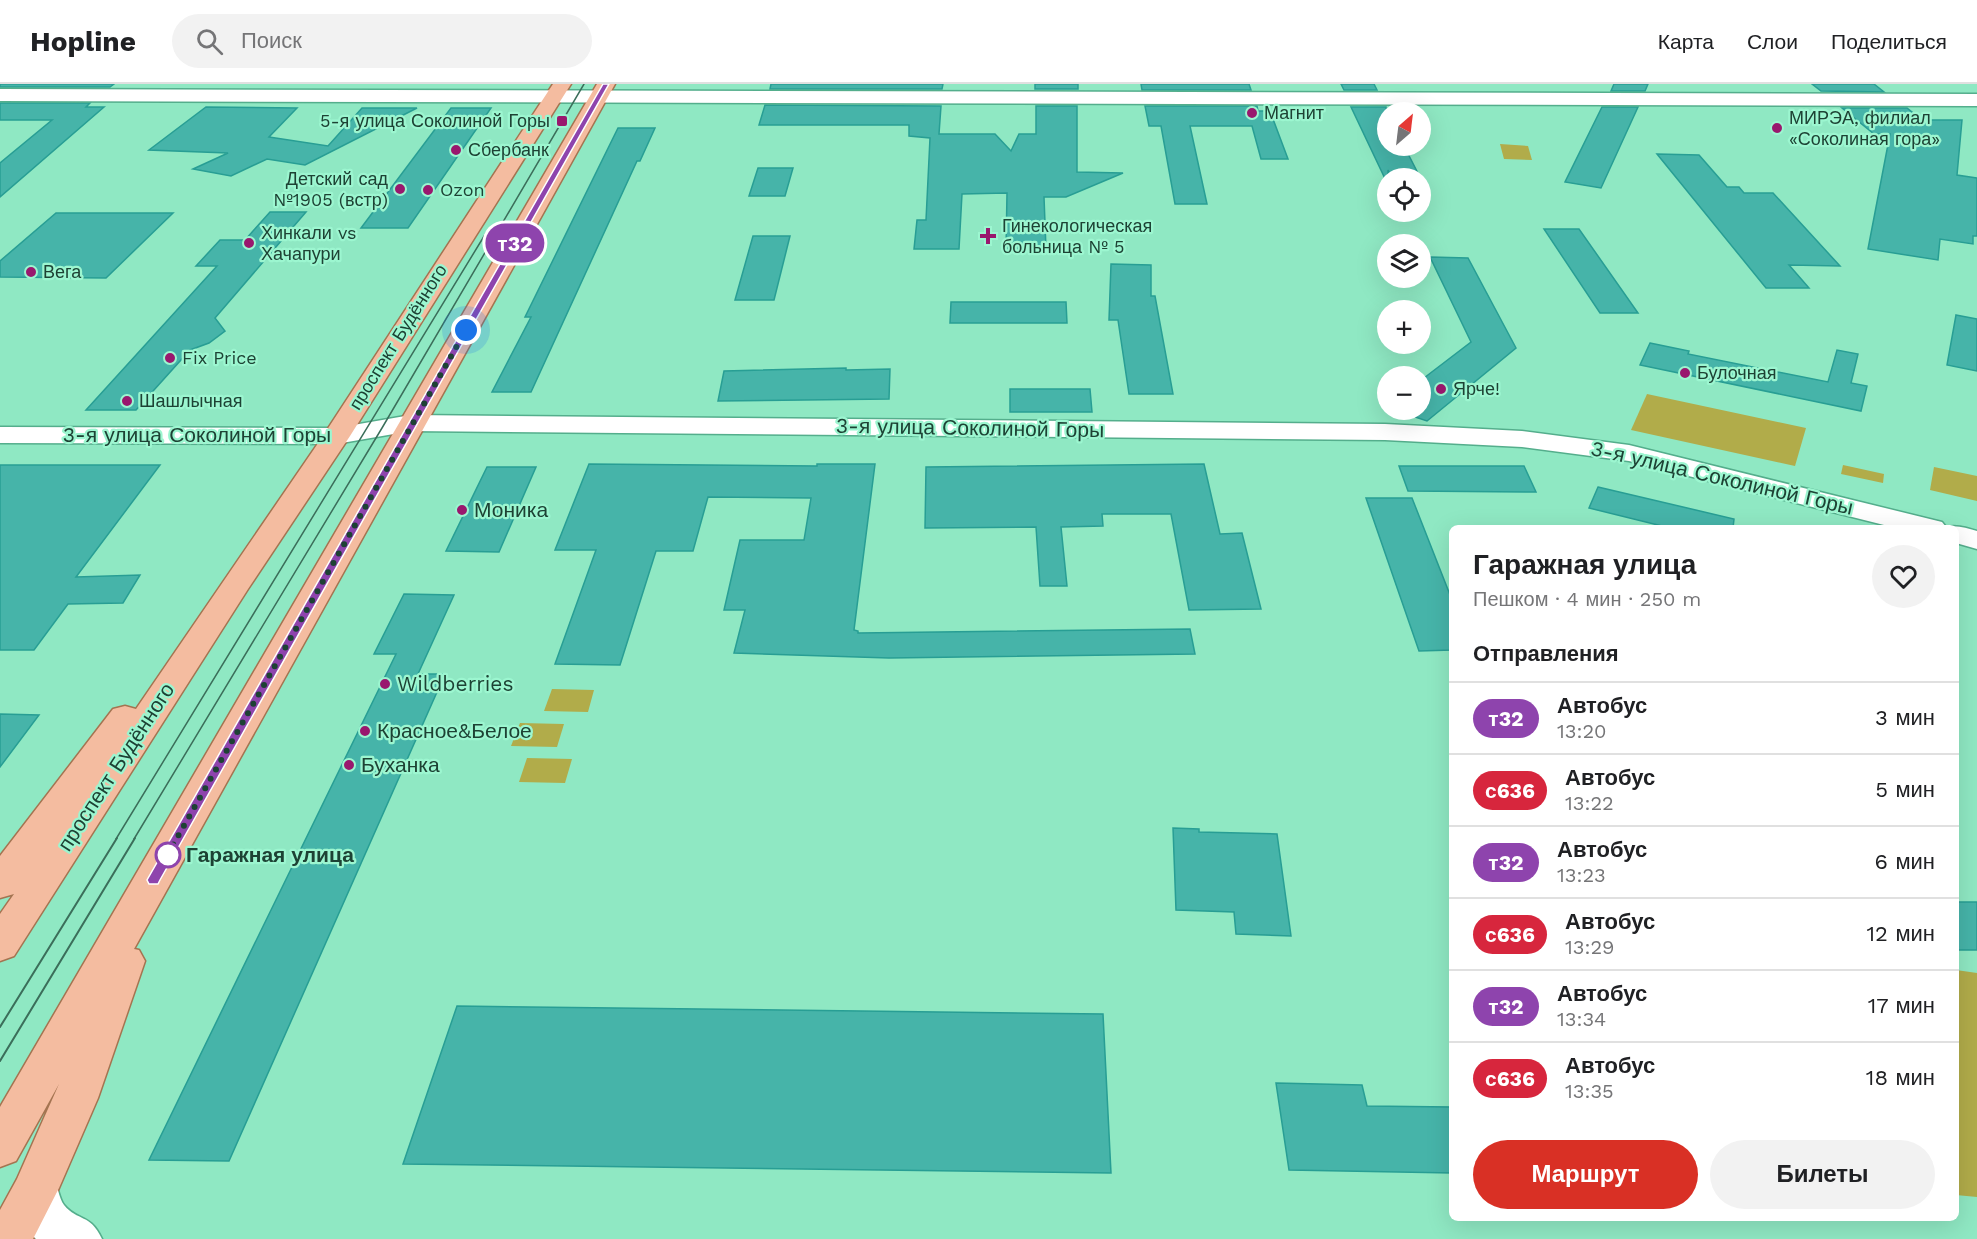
<!DOCTYPE html>
<html lang="ru">
<head>
<meta charset="utf-8">
<style>
	:root { --surface:#fff; --page:#f2f2f2; --text:#202124; --muted:#757577; --line:#e0e0e0; --accent:#d93025 }
	body { margin:0; font-family:"Work Sans",sans-serif; background:var(--page); color:var(--text); height:100vh; display:flex; flex-direction:column; font-size:22px; white-space:nowrap }
	* { box-sizing:border-box; margin:0 }
	p { font-size:20px; color:var(--muted) }
	.icon { flex:none; width:33px; height:33px; fill:none; stroke:currentColor; stroke-width:2; stroke-linecap:round; stroke-linejoin:round }
	.map { position:relative; flex:1; overflow:hidden }
	.side { position:absolute; left:1449px; top:441px; width:510px; height:696px; display:flex; flex-direction:column; background:var(--surface); border-radius:9px; box-shadow:0 6px 24px #0002 }
	.side>* { flex:none }
	.badge { padding:0 12px; border-radius:20px; font-size:21px; line-height:39px }
	.needle { width:39px; rotate:28deg }
	.controls { position:absolute; left:1377px; top:18px; display:grid; gap:12px }
	.controls a { display:grid; place-items:center; width:54px; height:54px; border-radius:50%; background:var(--surface); box-shadow:0 6px 24px #0002; font-size:30px }
	.you { position:absolute; width:30px; height:30px; margin:-15px; border:4px solid #fff; border-radius:50%; background:#1a73e8; box-shadow:0 0 0 9px #1a73e833 }
	.map>.badge { position:absolute; translate:-50% -50%; box-shadow:0 0 0 3px #fff }
	h2 { padding:0 24px; font-size:22px; line-height:54px }
	.round { display:grid; place-items:center; flex:none; width:63px; height:63px; border-radius:32px; background:var(--page) }
	.summary { display:flex; align-items:center; justify-content:space-between; height:102px; padding:0 24px }
	h1 { font-size:28px; font-weight:800; line-height:45px }
	.action { display:flex; gap:12px; margin-top:auto; padding:12px 24px }
	.action a { flex:1; height:69px; border-radius:36px; background:var(--accent); color:#fff; font-size:24px; font-weight:800; line-height:69px; text-align:center }
	.action a+a { background:var(--page); color:var(--text) }
	ul { padding:0; list-style:none }
	li { display:flex; align-items:center; gap:18px; height:72px; padding:0 24px; border-top:2px solid var(--line) }
	li div { flex:1 }
	li b { display:block; font-size:22px }
	li em { font-style:normal }
	li .badge { min-width:66px; font-weight:700; text-align:center }
	header { display:flex; align-items:center; gap:36px; box-sizing:border-box; height:84px; padding:0 30px; background:var(--surface); border-bottom:2px solid var(--line) }
	header strong { font-size:28px }
	nav { display:flex; gap:33px; margin-inline-start:auto; font-size:21px }
	.search { width:420px; height:54px; background:var(--page); display:flex; align-items:center; gap:15px; box-sizing:border-box; padding:0 21px; border-radius:33px; color:var(--muted); font-size:22px }
	.map>svg:first-child { display:block }
</style>
</head>
<body>
<header>
<strong>Hopline</strong>
<div class="search"><svg class="icon" aria-label="search" viewBox="0 0 24 24"><circle cx="10" cy="10" r="6"/><path d="M15 15l6 6"/></svg>Поиск</div>
<nav><a>Карта</a><a>Слои</a><a>Поделиться</a></nav>
</header>
<div class="map">
<svg width="1977" height="1155" viewBox="0 0 1977 1155">
	<rect width="100%" height="100%" fill="#8fe8c3"/>
	<g fill="#b1ac4a">
		<polygon points="1500,60 1528,62 1532,76 1504,75"/>
		<polygon points="1647,310 1806,344 1795,382 1631,346"/>
		<polygon points="1843,381 1884,390 1883,399 1841,390"/>
		<polygon points="1934,383 1977,392 1977,417 1930,406"/>
		<polygon points="552,605 594,606 588,628 544,627"/>
		<polygon points="520,639 564,640 557,663 511,662"/>
		<polygon points="527,674 572,675 565,699 519,698"/>
		<polygon points="1956,886 1977,889 1977,1113 1956,1111"/>
	</g>
	<g fill="#46b4a9" stroke="#289e94" stroke-width="1.5">
		<polygon points="0,0 114,0 110,3 0,3"/>
		<polygon points="771,0 943,0 942,5 770,5"/>
		<rect x="1035" y="0" width="43" height="5"/>
		<polygon points="1141,0 1249,0 1251,6 1142,6"/>
		<polygon points="1341,0 1374,0 1377,6 1344,6"/>
		<polygon points="1614,0 1648,0 1645,7 1611,7"/>
		<polygon points="1812,0 1874,0 1884,8 1821,7"/>
		<polygon points="0,19 90,19 86,23 104,23 0,113 0,79 52,36 0,36"/>
		<polygon points="765,21 941,22 939,50 995,50 1011,67 1019,50 1036,50 1036,22 1077,22 1077,88 1123,89 1066,113 1044,113 1046,165 1006,165 1007,109 962,110 959,165 914,165 917,136 926,136 930,54 909,52 909,41 759,41"/>
		<polygon points="1145,22 1257,22 1258,27 1270,27 1288,75 1261,75 1252,42 1190,42 1207,120 1175,120 1161,42 1149,42"/>
		<polygon points="206,23 297,24 269,53 328,62 362,24 417,24 305,81 267,75 231,92 193,85 228,69 149,66"/>
		<polygon points="1351,23 1386,23 1388,62 1404,62 1424,101 1420,101 1420,94 1392,94 1388,86 1388,101"/>
		<polygon points="1602,23 1638,23 1601,104 1565,98"/>
		<polygon points="451,24 491,24 408,144 361,144"/>
		<polygon points="1842,24 1907,24 1922,36 1962,36 1957,91 1977,94 1977,152 1973,152 1973,160 1940,155 1938,176 1868,165 1890,50 1874,50"/>
		<polygon points="618,44 655,44 640,77 637,77 531,308 492,308 531,233 525,233"/>
		<polygon points="1657,70 1699,71 1727,103 1739,103 1744,109 1773,109 1840,182 1789,181 1809,204 1766,204"/>
		<polygon points="758,84 793,84 785,112 749,112"/>
		<polygon points="270,128 306,128 215,234 225,247 209,259 190,266 136,326 86,326 217,182 196,182 220,156 245,156"/>
		<polygon points="56,129 173,129 106,194 0,193 0,177"/>
		<polygon points="1544,145 1579,145 1638,229 1600,229"/>
		<polygon points="753,152 790,152 774,216 735,216"/>
		<polygon points="1430,173 1468,174 1516,264 1427,337 1394,326 1420,326 1420,297 1471,258"/>
		<polygon points="1111,180 1151,181 1151,212 1155,212 1173,310 1129,310 1118,236 1109,236"/>
		<polygon points="951,218 1066,218 1067,239 950,239"/>
		<polygon points="1956,231 1977,235 1977,287 1947,281"/>
		<polygon points="1650,259 1689,267 1688,270 1828,298 1837,266 1858,270 1851,299 1867,302 1861,327 1640,281"/>
		<polygon points="846,284 846,286 890,285 889,315 718,317 724,287"/>
		<polygon points="1010,305 1090,305 1092,328 1010,328"/>
		<polygon points="589,380 817,382 817,380 875,380 854,546 858,547 858,549 1190,545 1195,570 889,574 734,569 745,526 724,526 740,456 804,456 811,414 708,413 693,467 656,467 620,581 555,580 596,466 555,466"/>
		<polygon points="1204,380 1220,450 1242,449 1261,525 1189,526 1171,430 1102,430 1103,442 1061,443 1067,502 1040,502 1036,443 925,444 926,383"/>
		<polygon points="0,381 160,381 76,493 140,491 123,519 68,520 34,566 0,566"/>
		<polygon points="1399,382 1524,382 1536,408 1408,407"/>
		<polygon points="487,383 536,383 499,468 446,467"/>
		<polygon points="1598,403 1734,435 1733,444 1670,444 1589,424"/>
		<polygon points="1366,414 1412,414 1452,516 1452,566 1419,567"/>
		<polygon points="404,510 454,511 418,590 445,590 229,1077 149,1076 396,570 374,570"/>
		<polygon points="0,630 39,631 0,683"/>
		<polygon points="1173,744 1199,745 1199,748 1277,750 1291,852 1236,850 1234,828 1176,826"/>
		<rect x="1956" y="818" width="21" height="48"/>
		<polygon points="457,922 1103,930 1111,1089 403,1080"/>
		<polygon points="1276,999 1362,1001 1367,1022 1452,1023 1452,1089 1289,1086"/>
	</g>
	<g fill="none" stroke-linecap="round" stroke-linejoin="round">
		<g stroke="#54ae8c" stroke-width="3">
			<g id="minor">
				<polygon points="0,5 1977,10 1977,22 0,17"/>
				<path d="M411,331L1385,340L1522,347L1629,361L1942,438L1946,443C1958,441 1966,444 1977,447V465L1956,459V444H1896L1629,377L1522,363L1385,356L411,347L336,360L0,359V343L336,344Z"/>
				<path d="M36,1084L52,1090C57,1098 59,1115 64,1121C78,1138 90,1129 102,1155H36C17,1136 7,1116 20,1090Z"/>
			</g>
		</g>
		<g stroke="#a47451" stroke-width="3">
			<g id="major">
				<polygon points="553,0 571,0 350,352 248,505 14,872 0,877 0,830 14,810 0,814 0,772 113,625 125,622 136,625 323,352"/>
				<polygon points="597,0 615,0 134,865 139,866 145,877 98,1014 59,1104 33,1155 0,1155 0,1126 17,1095 59,1000 16,1077 0,1083 0,1023"/>
			</g>
		</g>
		<use href="#minor" fill="#fff" fill-rule="evenodd"/>
		<use href="#major" fill="#f4bca0" fill-rule="evenodd"/>
		<g stroke="#3b6e5a" stroke-width="1.5">
			<polyline points="116,755 486,149"/>
			<polyline points="134,755 382,344 584,0"/>
		</g>
		<g stroke="#3b6e5a" stroke-width="2">
			<polyline points="0,943 117,754"/>
			<polyline points="0,977 135,754"/>
		</g>
	</g>
	<polygon fill="#8e44ad" stroke="#fff" stroke-width="1.5" points="603,0 609,0 160,796 158,800 149,800 147,796"/>
	<g fill="none" stroke-linecap="round" stroke-linejoin="round">
		<polyline stroke="#1d4234" stroke-width="6" stroke-dasharray="0 10.8" points="168,771 165,775 466,246"/>
	</g>
	<g fill="#99186e" stroke="#9cf6d0" stroke-width="2">
		<circle cx="1252" cy="29" r="6"/>
		<rect x="556" y="31" width="12" height="12" rx="3"/>
		<circle cx="1777" cy="44" r="6"/>
		<circle cx="456" cy="66" r="6"/>
		<circle cx="400" cy="105" r="6"/>
		<circle cx="428" cy="106" r="6"/>
		<path d="M985 143h6v6h6v6h-6v6h-6v-6h-6v-6h6z"/>
		<circle cx="249" cy="159" r="6"/>
		<circle cx="31" cy="188" r="6"/>
		<circle cx="170" cy="274" r="6"/>
		<circle cx="1685" cy="289" r="6"/>
		<circle cx="1441" cy="305" r="6"/>
		<circle cx="127" cy="317" r="6"/>
		<circle cx="462" cy="426" r="6"/>
		<circle cx="385" cy="600" r="6"/>
		<circle cx="365" cy="647" r="6"/>
		<circle cx="349" cy="681" r="6"/>
	</g>
	<circle fill="#fff" stroke="#8e44ad" stroke-width="3" cx="168" cy="771" r="12"/>
	<g text-anchor="middle" stroke-width="4.5" stroke-linejoin="round" paint-order="stroke">
		<g font-size="18" fill="#1d4234" stroke="#9cf6d0" text-anchor="start">
			<text x="1264" y="35">Магнит</text>
			<text x="1789" y="40">МИРЭА, филиал<tspan x="1789" dy="21">«Соколиная гора»</tspan></text>
			<text x="550" y="43" text-anchor="end">5-я улица Соколиной Горы</text>
			<text x="468" y="72">Сбербанк</text>
			<text x="388" y="101" text-anchor="end">Детский сад<tspan x="388" dy="21">№1905 (встр)</tspan></text>
			<text x="440" y="112">Ozon</text>
			<text x="1002" y="148">Гинекологическая<tspan x="1002" dy="21">больница № 5</tspan></text>
			<text x="261" y="155">Хинкали vs<tspan x="261" dy="21">Хачапури</tspan></text>
			<text x="43" y="194">Вега</text>
			<text x="182" y="280">Fix Price</text>
			<text x="1697" y="295">Булочная</text>
			<text x="1453" y="311">Ярче!</text>
			<text x="139" y="323">Шашлычная</text>
		</g>
		<g font-size="18" fill="#1d4234" stroke="#9cf6d0">
			<text transform="translate(398 253) rotate(-58)" y="6">проспект Будённого</text>
		</g>
		<g font-size="21" fill="#1d4234" stroke="#9cf6d0">
			<text transform="translate(970 344) rotate(1)" y="7">3-я улица Соколиной Горы</text>
			<text x="197" y="358">3-я улица Соколиной Горы</text>
			<text transform="translate(1722 394) rotate(13)" y="7">3-я улица Соколиной Горы</text>
			<text transform="translate(116 683) rotate(-57)" y="7">проспект Будённого</text>
		</g>
		<g font-size="21" fill="#1d4234" stroke="#9cf6d0" text-anchor="start">
			<text x="474" y="433">Моника</text>
			<text x="397" y="607">Wildberries</text>
			<text x="377" y="654">Красное&amp;Белое</text>
			<text x="361" y="688">Буханка</text>
		</g>
		<g font-size="21" font-weight="bold" fill="#1d4234" stroke="#9cf6d0" text-anchor="start">
			<text x="186" y="778">Гаражная улица</text>
		</g>
	</g>
</svg>
<div class="controls">
<a><svg class="needle" viewBox="-14 -14 28 28"><path d="M0-13l5 13h-10z" fill="#e53935"/><path d="M0 13l5-13h-10z" fill="#757577"/></svg></a>
<a><svg class="icon" aria-label="locate" viewBox="0 0 24 24"><circle cx="12" cy="12" r="6"/><path d="M12 2v4M12 18v4M2 12h4M18 12h4"/></svg></a>
<a><svg class="icon" aria-label="layers" viewBox="0 0 24 24"><path d="M12 4l9 5-9 5-9-5zM3 14l9 5 9-5"/></svg></a>
<a>+</a>
<a>−</a>
</div>
<div class="you" style="left:466px;top:246px"></div>
<b class="badge" style="left:515px;top:159px;background:#8e44ad;color:#fff">т32</b>
<section class="side">
<div class="summary"><div><h1>Гаражная улица</h1><p>Пешком · 4 мин · 250 m</p></div><a class="round"><svg class="icon" aria-label="heart" viewBox="0 0 24 24"><path d="M12 20l-8-8c-3-5 5-10 8-4 3-6 11-1 8 4z"/></svg></a></div>
<h2>Отправления</h2>
<ul>
<li><span class="badge" style="background:#8e44ad;color:#fff">т32</span><div><b>Автобус</b><p>13:20</p></div><em>3 мин</em></li>
<li><span class="badge" style="background:#d7263d;color:#fff">с636</span><div><b>Автобус</b><p>13:22</p></div><em>5 мин</em></li>
<li><span class="badge" style="background:#8e44ad;color:#fff">т32</span><div><b>Автобус</b><p>13:23</p></div><em>6 мин</em></li>
<li><span class="badge" style="background:#d7263d;color:#fff">с636</span><div><b>Автобус</b><p>13:29</p></div><em>12 мин</em></li>
<li><span class="badge" style="background:#8e44ad;color:#fff">т32</span><div><b>Автобус</b><p>13:34</p></div><em>17 мин</em></li>
<li><span class="badge" style="background:#d7263d;color:#fff">с636</span><div><b>Автобус</b><p>13:35</p></div><em>18 мин</em></li>
</ul>
<div class="action"><a>Маршрут</a><a>Билеты</a></div>
</section>
</div>
</body>
</html>
